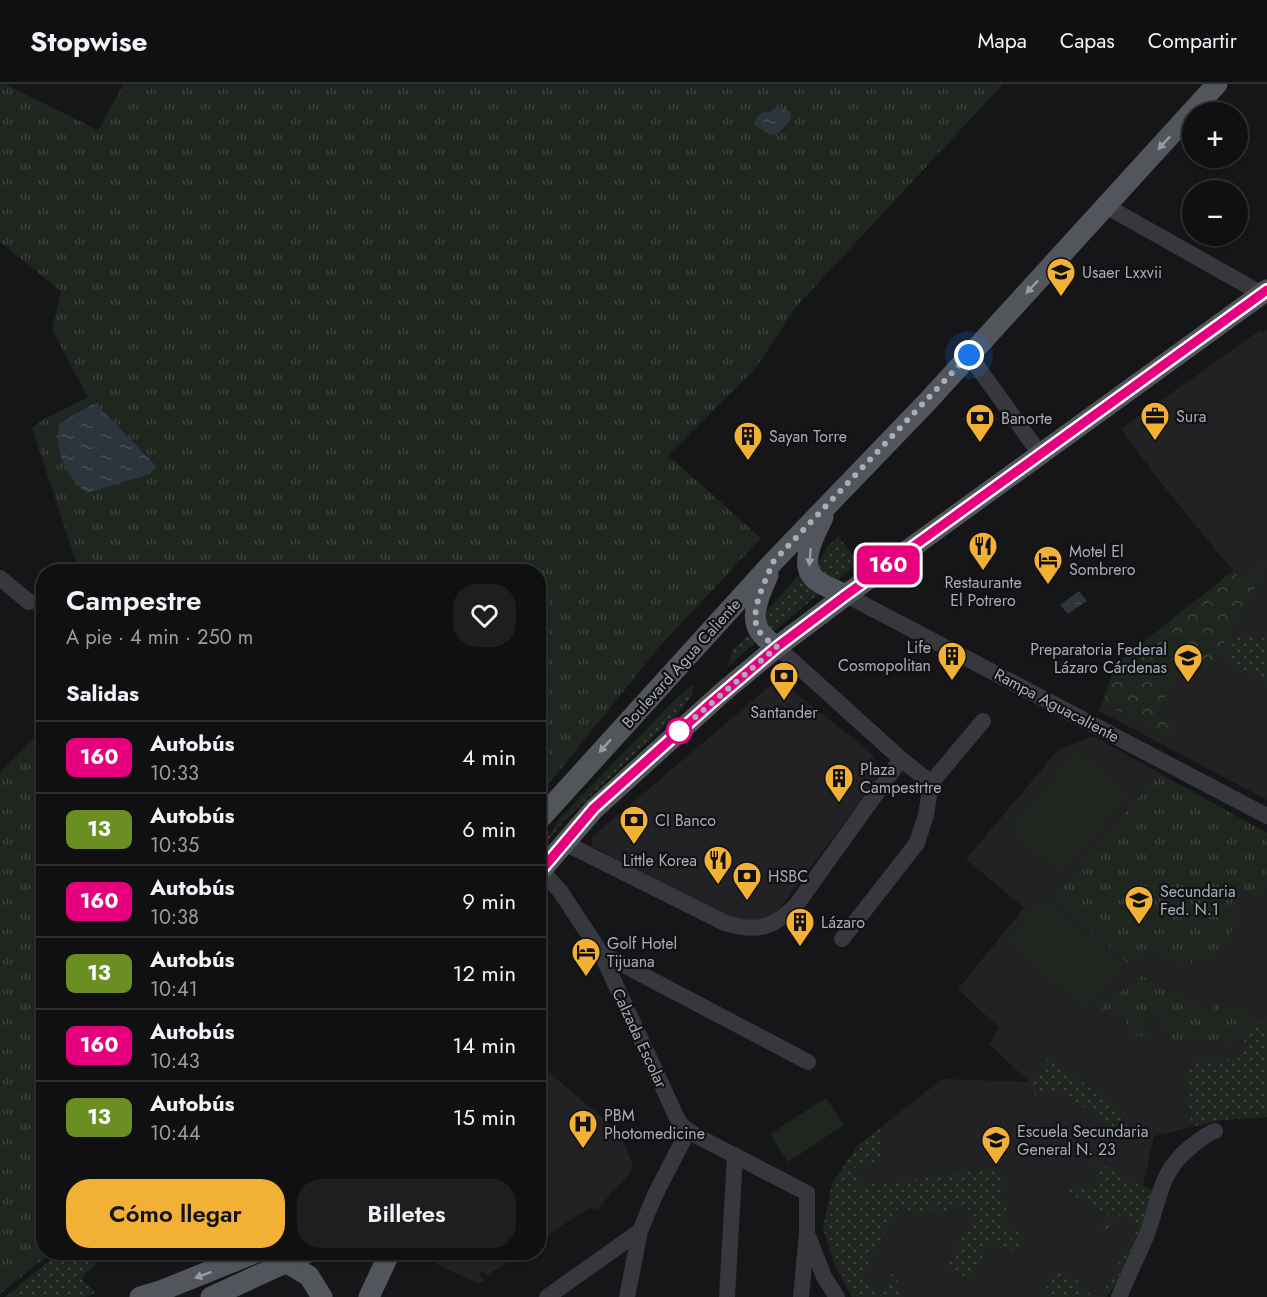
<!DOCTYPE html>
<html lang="es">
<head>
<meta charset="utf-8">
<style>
	:root { --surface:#101012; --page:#1e1e20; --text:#f1f3f6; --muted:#9c9d9f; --line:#303032; --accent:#f2b134 }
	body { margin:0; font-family:Jost,sans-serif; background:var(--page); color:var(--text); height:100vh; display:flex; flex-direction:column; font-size:22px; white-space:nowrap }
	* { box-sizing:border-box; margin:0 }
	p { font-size:20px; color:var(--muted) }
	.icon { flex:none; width:33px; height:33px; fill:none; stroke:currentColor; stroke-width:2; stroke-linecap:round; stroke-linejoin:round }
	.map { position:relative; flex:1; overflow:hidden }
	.details { position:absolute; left:36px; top:480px; width:510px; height:696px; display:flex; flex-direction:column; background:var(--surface); border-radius:24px; box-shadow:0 2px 4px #0004,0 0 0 2px var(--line) }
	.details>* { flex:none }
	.badge { padding:0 12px; border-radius:9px; font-size:21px; line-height:39px }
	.controls { position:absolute; left:1182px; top:18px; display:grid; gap:12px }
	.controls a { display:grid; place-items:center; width:66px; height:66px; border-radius:50%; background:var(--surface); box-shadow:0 2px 4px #0004,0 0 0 2px var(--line); font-size:30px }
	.you { position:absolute; width:30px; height:30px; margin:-15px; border:4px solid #fff; border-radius:50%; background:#1a73e8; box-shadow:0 0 0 9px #1a73e833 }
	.map>.badge { position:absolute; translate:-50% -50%; box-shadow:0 0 0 3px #fff }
	h2 { padding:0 30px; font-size:22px; line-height:54px }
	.round { display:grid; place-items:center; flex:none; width:63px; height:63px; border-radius:24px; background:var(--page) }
	.overview { display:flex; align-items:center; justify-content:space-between; height:102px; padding:0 30px }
	h1 { font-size:28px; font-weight:600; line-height:45px }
	.action { display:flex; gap:12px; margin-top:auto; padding:12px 30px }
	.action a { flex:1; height:69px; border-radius:24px; background:var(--accent); color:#111; font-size:24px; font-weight:600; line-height:69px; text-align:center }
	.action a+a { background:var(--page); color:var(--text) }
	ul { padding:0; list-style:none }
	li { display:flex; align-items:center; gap:18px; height:72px; padding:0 30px; border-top:2px solid var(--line) }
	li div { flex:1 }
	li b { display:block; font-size:22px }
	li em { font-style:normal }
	li .badge { min-width:66px; font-weight:700; text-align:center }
	header { display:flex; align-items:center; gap:36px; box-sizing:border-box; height:84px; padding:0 30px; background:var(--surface); border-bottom:2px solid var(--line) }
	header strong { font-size:28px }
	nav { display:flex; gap:33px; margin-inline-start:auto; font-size:21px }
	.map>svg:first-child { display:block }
</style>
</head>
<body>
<header>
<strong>Stopwise</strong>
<nav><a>Mapa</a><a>Capas</a><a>Compartir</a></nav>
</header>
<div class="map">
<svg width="1267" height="1213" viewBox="0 0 1267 1213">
	<defs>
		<pattern id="grass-tufts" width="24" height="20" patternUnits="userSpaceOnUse" patternTransform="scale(1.5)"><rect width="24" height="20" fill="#1e261f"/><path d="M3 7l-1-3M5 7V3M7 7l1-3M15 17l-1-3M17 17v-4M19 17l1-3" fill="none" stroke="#3c433d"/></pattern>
		<pattern id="forest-crowns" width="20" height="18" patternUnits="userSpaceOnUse" patternTransform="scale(1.5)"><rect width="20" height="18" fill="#1e261f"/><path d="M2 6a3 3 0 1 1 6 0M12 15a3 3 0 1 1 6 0" fill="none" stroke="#3c433d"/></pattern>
		<pattern id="park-dots" width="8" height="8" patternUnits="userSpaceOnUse" patternTransform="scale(1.5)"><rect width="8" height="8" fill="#1e261f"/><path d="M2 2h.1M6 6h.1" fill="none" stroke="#3c433d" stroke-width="1.8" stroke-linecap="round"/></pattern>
		<pattern id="water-ripples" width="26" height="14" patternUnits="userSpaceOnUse" patternTransform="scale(1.5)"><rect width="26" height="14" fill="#2c353c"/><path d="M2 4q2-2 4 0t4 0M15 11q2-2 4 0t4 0" fill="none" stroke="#485056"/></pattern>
	</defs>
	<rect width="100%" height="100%" fill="#161618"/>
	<g fill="#222225">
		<polygon points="1260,246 1262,249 1267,246 1267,716 1099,627 1116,580 1233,487 1153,389 1121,345"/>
		<polygon points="778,595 868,666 873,673 877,689 875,698 779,825 762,839 729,836 592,762 592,753"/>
		<polygon points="1093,652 1267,749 1267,1033 1220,1036 1154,1052 1143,1101 1153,1107 1145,1131 1117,1198 1107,1213 852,1213 835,1183 823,1145 832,1100 857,1062 942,995 1029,998 989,960 999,944 958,905 1024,824 966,775 1059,665"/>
		<polygon points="539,980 620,1049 633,1082 626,1094 596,1126 589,1124 539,1157"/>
		<polygon points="414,1169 414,1168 521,1169 486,1192 482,1187 479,1190 485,1196 479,1200"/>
	</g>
	<g fill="url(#grass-tufts)">
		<polygon points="0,0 5,0 98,46 124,0 1003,0 795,224 756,284 668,371 761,454 660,562 539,712 538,488 79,487 32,344 46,334 88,313 52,246 61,207 0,158"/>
		<polygon points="43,644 44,1168 51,1169 0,1210 0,688"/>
		<polygon points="1163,692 1267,749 1267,802 1260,815 1238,804 1232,818 1243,824 1214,880 1196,870 1189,885 1155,867 1126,878 1054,813 1153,697"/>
		<polygon points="1142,892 1211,928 1216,918 1232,926 1235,921 1252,929 1236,959 1166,955 1164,932 1145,933 1146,952 1130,952 1124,927 1099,929 1103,922"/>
	</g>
	<polygon fill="url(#forest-crowns)" points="1267,475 1267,481 1209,587 1186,575 1156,631 1178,644 1172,655 1103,618 1116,580 1233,487 1242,497"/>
	<g fill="url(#park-dots)">
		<polygon points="838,453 859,478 840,494 832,496 820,489 818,479 828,462"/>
		<polygon points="801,489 820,509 774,547 769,545 764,539 765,529"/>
		<polygon points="1239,549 1267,555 1267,599 1224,575"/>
		<polygon points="749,551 757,557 728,583 733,565"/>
		<polygon points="694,601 691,613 679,628 564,737 540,766 560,734 671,620 687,605"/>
		<polygon points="1254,935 1264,940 1267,936 1267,1033 1220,1036 1192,1043 1185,988 1193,978 1241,974 1241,964"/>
		<polygon points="1049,973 1128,1032 1125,1042 1112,1042 1061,1008 1034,1011 1030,998"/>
		<polygon points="880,1044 880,1077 855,1081 858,1102 1001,1084 1003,1103 999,1110 1008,1124 1001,1139 1024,1152 1016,1169 991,1156 971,1196 947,1183 975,1129 953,1117 945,1132 929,1122 921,1133 899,1122 860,1195 883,1207 893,1186 903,1213 852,1213 823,1145 832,1100 857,1062"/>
		<path d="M1095,1077L1153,1107C1142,1143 1127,1181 1107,1213H1101L1139,1141L1116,1130L1105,1150L1099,1147L1108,1130L1063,1106L1097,1101Z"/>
		<polygon points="60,1168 107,1169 81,1194 95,1209 86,1213 5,1213"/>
		<polygon points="1056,1185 1080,1198 1078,1203 1096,1213 1041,1213"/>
	</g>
	<g fill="#1e261f">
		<polygon points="1077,667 1128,711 1061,789 1010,746"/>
		<polygon points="1043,814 1124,882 1087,926 1006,858"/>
		<polygon points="826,1014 844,1041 788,1078 770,1050"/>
	</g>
	<g fill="url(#water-ripples)">
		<path d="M778,22L790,28L791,35C774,55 775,55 754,40L756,35L762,28H770Z"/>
		<path d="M95,319L157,383L150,390L87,409C67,395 52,364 60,339Z"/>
		<polygon points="1079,507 1087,517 1068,530 1060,521"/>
	</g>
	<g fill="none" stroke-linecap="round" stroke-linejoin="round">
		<g stroke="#37383d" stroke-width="16">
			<polyline points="1106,122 1262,210"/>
			<polyline points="969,271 1040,370"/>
			<polyline points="0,494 29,518"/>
			<polyline points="846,511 1267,732"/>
			<polyline points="777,563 901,675 931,699"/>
			<path d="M563,758L725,839C757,849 774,844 797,820L901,675"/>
			<polyline points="538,783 560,807 601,869 676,1032 682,1042 695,1051 807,1109 807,1148 801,1213"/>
			<polyline points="842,855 917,759 926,731 931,699 983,637"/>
			<polyline points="601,869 808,978"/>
			<polyline points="809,1154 824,1193 837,1213"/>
			<polyline points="547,1213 640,1147"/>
			<polyline points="627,1213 640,1147 655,1111 688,1047"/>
			<polyline points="727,1213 735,1071"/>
			<path d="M1119,1213C1128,1192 1138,1171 1147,1150C1160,1115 1159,1087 1192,1062C1199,1056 1206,1050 1215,1047"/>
		</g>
		<g stroke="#53555c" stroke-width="21">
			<path d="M823,433C815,450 797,481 816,496C824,503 837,506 846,511"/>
			<path d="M768,491C762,505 751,527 757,542C760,551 770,558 777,563"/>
			<polyline points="538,737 773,478 928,317 1217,0"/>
			<polyline points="538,790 594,725 723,608 777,563 846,511 1267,206"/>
			<polyline points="287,1179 309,1192 322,1213"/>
			<polyline points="140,1213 163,1206 257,1168"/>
			<polyline points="211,1213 309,1168"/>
			<polyline points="369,1213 390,1168"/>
		</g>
	</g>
	<defs><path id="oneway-solid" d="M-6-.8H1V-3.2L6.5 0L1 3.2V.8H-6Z" transform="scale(1.5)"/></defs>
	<g fill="#979ba6">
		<use href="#oneway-solid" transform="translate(1164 59) rotate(133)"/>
		<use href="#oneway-solid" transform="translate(1032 203) rotate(133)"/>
		<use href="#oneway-solid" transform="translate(810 473) rotate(95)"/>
		<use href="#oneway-solid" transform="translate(605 662) rotate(132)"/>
		<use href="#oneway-solid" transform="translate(203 1191) rotate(159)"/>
	</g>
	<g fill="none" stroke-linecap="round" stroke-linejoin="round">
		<g stroke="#fff" stroke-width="14">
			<polyline id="line" points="538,790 594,724 710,620 777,563 846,511 1267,206"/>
		</g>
		<use href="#line" stroke="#e6007e" stroke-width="9"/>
		<path stroke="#a8adb8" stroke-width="6" stroke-dasharray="0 10.8" d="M679,647L777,563C770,558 760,552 757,543C750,525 767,494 773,478L969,271"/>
	</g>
	<defs>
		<g id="school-pin" transform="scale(1.5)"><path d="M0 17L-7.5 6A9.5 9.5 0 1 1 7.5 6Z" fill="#f2b134" stroke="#111113"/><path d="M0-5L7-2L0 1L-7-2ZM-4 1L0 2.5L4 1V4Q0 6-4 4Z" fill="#111"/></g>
		<g id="office-pin" transform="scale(1.5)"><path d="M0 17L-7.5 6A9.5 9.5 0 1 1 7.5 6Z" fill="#f2b134" stroke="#111113"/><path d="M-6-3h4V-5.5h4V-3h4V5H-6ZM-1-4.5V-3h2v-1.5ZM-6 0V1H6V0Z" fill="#111"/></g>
		<g id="bank-pin" transform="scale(1.5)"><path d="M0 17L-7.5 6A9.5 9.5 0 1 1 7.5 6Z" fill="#f2b134" stroke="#111113"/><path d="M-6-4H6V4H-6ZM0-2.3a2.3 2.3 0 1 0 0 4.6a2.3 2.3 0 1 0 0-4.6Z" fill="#111"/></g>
		<g id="building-pin" transform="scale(1.5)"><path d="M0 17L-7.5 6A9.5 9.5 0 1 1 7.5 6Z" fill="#f2b134" stroke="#111113"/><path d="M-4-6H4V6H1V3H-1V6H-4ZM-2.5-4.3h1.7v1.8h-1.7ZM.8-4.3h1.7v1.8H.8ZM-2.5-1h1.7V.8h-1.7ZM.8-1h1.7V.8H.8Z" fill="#111"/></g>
		<g id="restaurant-pin" transform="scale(1.5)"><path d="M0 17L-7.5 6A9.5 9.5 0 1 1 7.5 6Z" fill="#f2b134" stroke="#111113"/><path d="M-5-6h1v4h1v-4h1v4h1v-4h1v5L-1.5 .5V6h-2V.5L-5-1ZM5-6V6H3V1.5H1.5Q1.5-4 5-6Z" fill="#111"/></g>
		<g id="hotel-pin" transform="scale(1.5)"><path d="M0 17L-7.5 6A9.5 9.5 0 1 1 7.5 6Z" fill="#f2b134" stroke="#111113"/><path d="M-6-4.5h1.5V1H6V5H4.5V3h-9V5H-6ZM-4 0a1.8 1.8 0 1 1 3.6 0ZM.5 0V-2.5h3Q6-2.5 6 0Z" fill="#111"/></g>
		<g id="hospital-pin" transform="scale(1.5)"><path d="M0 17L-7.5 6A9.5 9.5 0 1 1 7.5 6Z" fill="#f2b134" stroke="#111113"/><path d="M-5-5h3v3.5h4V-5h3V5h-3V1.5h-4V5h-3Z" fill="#111"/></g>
	</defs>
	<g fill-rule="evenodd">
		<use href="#school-pin" x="1061" y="188"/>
		<use href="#office-pin" x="1155" y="332"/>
		<use href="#bank-pin" x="980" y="334"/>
		<use href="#building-pin" x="748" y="352"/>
		<use href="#restaurant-pin" x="983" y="462"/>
		<use href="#hotel-pin" x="1048" y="476"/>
		<use href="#building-pin" x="952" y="572"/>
		<use href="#school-pin" x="1188" y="574"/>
		<use href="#bank-pin" x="784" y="592"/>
		<use href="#building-pin" x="839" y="694"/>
		<use href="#bank-pin" x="634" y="736"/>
		<use href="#restaurant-pin" x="718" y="776"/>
		<use href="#bank-pin" x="747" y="792"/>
		<use href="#school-pin" x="1139" y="816"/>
		<use href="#building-pin" x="800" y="838"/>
		<use href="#hotel-pin" x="586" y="868"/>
		<use href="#hospital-pin" x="583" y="1040"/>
		<use href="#school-pin" x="996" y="1056"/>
	</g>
	<circle fill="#fff" stroke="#e6007e" stroke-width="3" cx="679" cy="647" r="12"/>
	<g text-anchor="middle" stroke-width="4.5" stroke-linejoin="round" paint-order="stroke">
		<g font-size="16" fill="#a8adb8" stroke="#111113" text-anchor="start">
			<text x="1082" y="194">Usaer Lxxvii</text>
			<text x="1176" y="338">Sura</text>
			<text x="1001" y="340">Banorte</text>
			<text x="769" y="358">Sayan Torre</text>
			<text x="1069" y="473">Motel El<tspan x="1069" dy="18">Sombrero</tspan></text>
			<text x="983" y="504" text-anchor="middle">Restaurante<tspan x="983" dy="18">El Potrero</tspan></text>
			<text x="931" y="569" text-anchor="end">Life<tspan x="931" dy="18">Cosmopolitan</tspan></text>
			<text x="1167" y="571" text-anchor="end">Preparatoria Federal<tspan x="1167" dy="18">Lázaro Cárdenas</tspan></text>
			<text x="784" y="634" text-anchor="middle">Santander</text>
			<text x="860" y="691">Plaza<tspan x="860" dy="18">Campestrtre</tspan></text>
			<text x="655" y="742">CI Banco</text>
			<text x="697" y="782" text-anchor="end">Little Korea</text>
			<text x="768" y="798">HSBC</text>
			<text x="1160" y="813">Secundaria<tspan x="1160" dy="18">Fed. N.1</tspan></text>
			<text x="821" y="844">Lázaro</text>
			<text x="607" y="865">Golf Hotel<tspan x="607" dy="18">Tijuana</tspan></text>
			<text x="604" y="1037">PBM<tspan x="604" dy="18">Photomedicine</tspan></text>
			<text x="1017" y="1053">Escuela Secundaria<tspan x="1017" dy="18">General N. 23</tspan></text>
		</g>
		<g font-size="16" fill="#a8adb8" stroke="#111113">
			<text transform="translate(681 579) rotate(-48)" y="6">Boulevard Agua Caliente</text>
			<text transform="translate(1057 621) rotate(28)" y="6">Rampa Aguacaliente</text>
			<text transform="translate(640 954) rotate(65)" y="6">Calzada Escolar</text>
		</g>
	</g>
</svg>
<div class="controls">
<a>+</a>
<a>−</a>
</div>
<div class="you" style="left:969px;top:271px"></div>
<b class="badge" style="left:888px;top:481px;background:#e6007e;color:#fff">160</b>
<section class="details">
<div class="overview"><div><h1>Campestre</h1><p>A pie · 4 min · 250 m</p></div><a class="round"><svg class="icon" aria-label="heart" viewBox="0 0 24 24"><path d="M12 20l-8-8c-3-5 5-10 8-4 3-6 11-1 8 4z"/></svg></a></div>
<h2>Salidas</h2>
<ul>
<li><span class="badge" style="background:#e6007e;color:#fff">160</span><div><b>Autobús</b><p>10:33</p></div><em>4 min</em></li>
<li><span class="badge" style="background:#6b8e23;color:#fff">13</span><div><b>Autobús</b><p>10:35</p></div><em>6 min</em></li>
<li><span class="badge" style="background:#e6007e;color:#fff">160</span><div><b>Autobús</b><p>10:38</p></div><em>9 min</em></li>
<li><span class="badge" style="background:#6b8e23;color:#fff">13</span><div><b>Autobús</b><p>10:41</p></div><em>12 min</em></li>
<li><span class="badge" style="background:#e6007e;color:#fff">160</span><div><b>Autobús</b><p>10:43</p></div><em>14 min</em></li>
<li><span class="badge" style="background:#6b8e23;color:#fff">13</span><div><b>Autobús</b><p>10:44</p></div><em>15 min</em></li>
</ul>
<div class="action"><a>Cómo llegar</a><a>Billetes</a></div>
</section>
</div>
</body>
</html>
